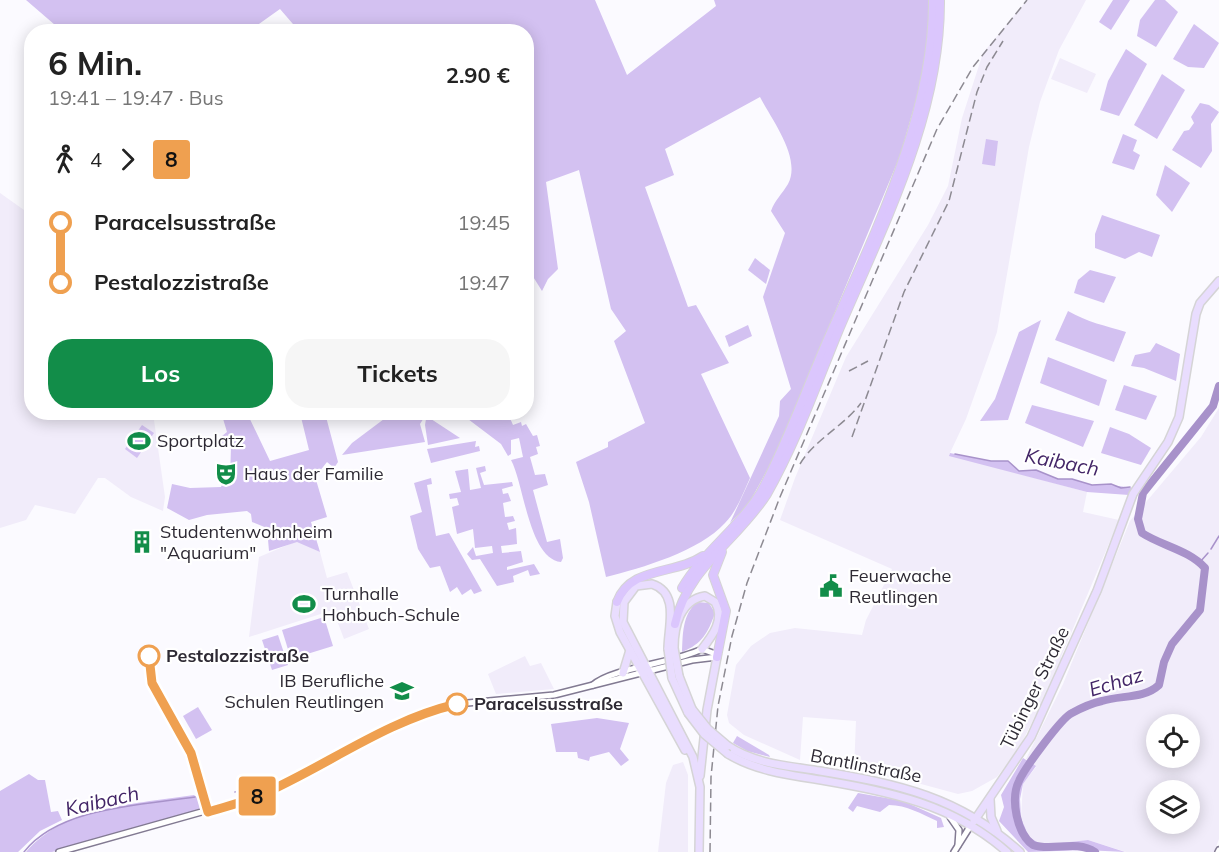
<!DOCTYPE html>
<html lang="de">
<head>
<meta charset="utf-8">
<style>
	:root { --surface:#fff; --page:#f6f6f6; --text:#222; --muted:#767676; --accent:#128d49 }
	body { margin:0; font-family:Mulish,sans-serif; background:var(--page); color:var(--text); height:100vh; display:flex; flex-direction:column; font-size:22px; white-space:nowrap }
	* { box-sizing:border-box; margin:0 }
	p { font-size:20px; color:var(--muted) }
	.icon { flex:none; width:33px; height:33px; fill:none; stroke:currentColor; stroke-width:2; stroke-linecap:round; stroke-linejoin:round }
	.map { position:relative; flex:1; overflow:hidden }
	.sheet { position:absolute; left:24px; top:24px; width:510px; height:396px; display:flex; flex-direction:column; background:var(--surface); border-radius:24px; box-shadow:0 3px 15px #0003 }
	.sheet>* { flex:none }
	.badge { padding:0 12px; border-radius:4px; font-size:21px; line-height:39px }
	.tools { position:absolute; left:1146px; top:714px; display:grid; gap:12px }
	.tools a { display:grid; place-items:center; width:54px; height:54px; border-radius:50%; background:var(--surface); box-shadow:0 3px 15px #0003; font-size:30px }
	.map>.badge { position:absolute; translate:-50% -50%; box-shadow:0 0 0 3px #fff }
	.legs { display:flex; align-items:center; gap:9px; height:66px; padding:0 24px; font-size:20px }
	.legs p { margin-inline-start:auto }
	.headline { display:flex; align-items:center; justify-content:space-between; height:102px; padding:0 24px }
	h1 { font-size:33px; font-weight:700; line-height:45px }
	.button { display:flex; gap:12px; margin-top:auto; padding:12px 24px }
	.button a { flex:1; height:69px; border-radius:24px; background:var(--accent); color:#fff; font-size:24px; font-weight:700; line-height:69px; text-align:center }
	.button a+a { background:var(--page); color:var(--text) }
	ul { padding:0 24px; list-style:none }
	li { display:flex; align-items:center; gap:21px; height:60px; font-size:22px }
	li i { display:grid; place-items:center; width:9px; height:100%; margin:0 8px; background:currentColor }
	li i::after { content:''; width:15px; height:15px; margin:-8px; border:4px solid; border-radius:50%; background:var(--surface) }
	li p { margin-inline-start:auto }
	li:first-child i { background:linear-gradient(#0000 50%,currentColor 0) }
	li:last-child i { background:linear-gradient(currentColor 50%,#0000 0) }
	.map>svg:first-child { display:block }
</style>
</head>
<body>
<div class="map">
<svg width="1219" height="852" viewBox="0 0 1219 852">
	<rect width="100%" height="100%" fill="#fbfaff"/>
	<g fill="#f1ecfa" fill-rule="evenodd">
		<polygon points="1027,0 1086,0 1059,50 1040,102 1029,147 997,332 966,419 949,455 1087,492 1083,512 1119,520 1061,657 1061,665 1018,750 997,777 972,791 958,794 910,781 854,770 856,721 803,717 800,760 744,735 729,723 727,715 736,665 751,646 770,633 795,628 862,635 866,620 892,569 780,520 795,478 846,357 928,225 948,186 962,118 983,53"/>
		<polygon points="1060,58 1096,74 1087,93 1051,79"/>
		<polygon points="0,193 31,215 32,412 153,413 165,497 163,511 131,497 105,478 98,478 75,514 35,505 26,520 0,528"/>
		<path d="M1219,408V839L1214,852H1126L1088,840L1042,845L1029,837L1021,818L1023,784L1036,767L1026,759L1063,684L1130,521L1201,437ZM1156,724H1190V758H1156ZM1156,790H1190V824H1156Z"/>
		<polygon points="297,541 320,552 327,578 347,572 369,629 344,639 333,610 249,637 259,557"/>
		<polygon points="525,656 530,666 541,663 554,689 496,694 488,674"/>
		<polygon points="683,762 688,775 688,852 658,852 666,783 673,765"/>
	</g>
	<g fill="#d3c1f1">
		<path d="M26,0H595L627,75L716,6L714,0H930L929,40L921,83L900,156L775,456L748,505L730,523L779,416L780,401L791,389L763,297L785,233L771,211C775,200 782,194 788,184C802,158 771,119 760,97L665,149L674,175L645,187L688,307L696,305L729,363L701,374L750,478C743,493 737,511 725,523C700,551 642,568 606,577L589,502L576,462L608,447V442L645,423L614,341L626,331L611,309L579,170L546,182L558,269L548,279L542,291L527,267L526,32L299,31L280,9L249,31H62Z"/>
		<polygon points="1113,0 1130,0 1111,30 1099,22"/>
		<polygon points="1155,0 1165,0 1178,12 1156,47 1137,36 1140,20"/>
		<polygon points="1194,24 1219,43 1204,68 1188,67 1173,59"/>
		<polygon points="1126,49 1147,64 1119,116 1100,110 1108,81"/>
		<polygon points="1162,74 1185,90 1157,139 1134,125"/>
		<polygon points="1200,103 1209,105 1219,112 1211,124 1212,151 1201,168 1172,150 1184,131 1189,130 1194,123 1191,117"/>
		<polygon points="1123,134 1137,140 1133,151 1140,155 1134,170 1112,163"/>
		<polygon points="986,139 998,141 995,166 982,164"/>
		<polygon points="1165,165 1190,183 1172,212 1156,195"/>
		<polygon points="1102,215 1160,235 1152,257 1139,252 1125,259 1095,248 1095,234"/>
		<polygon points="755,258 770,270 766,284 748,270"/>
		<polygon points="1090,270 1116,277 1104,303 1074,293 1078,280"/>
		<path d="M1068,311C1087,322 1106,326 1126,332L1114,362L1055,340Z"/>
		<polygon points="1041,320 1008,420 980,421 995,399 1019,332"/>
		<polygon points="748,325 752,336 729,347 725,336"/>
		<polygon points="1156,343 1180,354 1176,381 1144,368 1131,366 1135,355 1150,352"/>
		<polygon points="1048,357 1107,380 1099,406 1040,383"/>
		<polygon points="1124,385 1157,396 1146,420 1115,410"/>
		<polygon points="1032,405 1094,421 1083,447 1025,423"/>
		<polygon points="221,412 247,413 270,461 309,450 300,413 325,413 338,462 334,468 327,462 319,472 314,473 327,517 311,522 320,552 297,542 269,551 267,528 252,522 251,514 247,511 207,515 189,520 167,508 172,484 190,488 221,487 224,479 230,479 231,447 222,446 222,436 227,432"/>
		<polygon points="392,413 430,413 428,417 460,438 428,445 425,425 427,413 420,424 425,442 342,455 352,443"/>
		<path d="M460,413H514L509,416L513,425L521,422L522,426L526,424L533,436L537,435L540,446L536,447L538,454L530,457L535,475L545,474L548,485L533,490L547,542L560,539L563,558L561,562C529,559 524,484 511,460L523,457L519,438L511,440V454L508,456L501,444Z"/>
		<polygon points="142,425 154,433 137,458 125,449"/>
		<polygon points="1110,427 1129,434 1151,448 1141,465 1101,453"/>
		<polygon points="476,441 475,447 479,446 480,451 431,463 427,449"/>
		<polygon points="950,453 990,461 1008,461 1019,471 1036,470 1058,479 1072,479 1092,485 1103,484 1134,488 1129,495 1087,492 949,456"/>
		<polygon points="485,466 486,471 480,473 484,485 512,482 513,486 502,489 503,494 508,493 511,501 503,503 505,517 513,516 515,521 507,523 509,530 516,528 517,544 501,546 502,553 521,551 523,562 507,567 507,570 534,564 540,574 530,576 528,570 513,576 514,582 497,586 480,559 472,560 467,554 473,547 476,556 493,553 492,546 475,548 473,529 457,534 452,507 459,505 457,498 450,499 449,494 461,492 455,471 468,469 470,490 481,488 476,468"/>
		<polygon points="431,478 432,484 427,485 436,536 449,533 482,591 474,594 471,589 462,595 457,587 450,592 440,566 430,568 418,549 410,516 422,512 414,483"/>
		<path d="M697,602L709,603L715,613C708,633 702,644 682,652C683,634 682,615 697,602Z"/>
		<polygon points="324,617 333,646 291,659 282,630"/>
		<polygon points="278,635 288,665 272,670 262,640"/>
		<polygon points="198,707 212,730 196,739 183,716"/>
		<polygon points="597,718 629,723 620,749 629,760 621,766 609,752 590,757 589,761 578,758 577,752 556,752 551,724"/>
		<polygon points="737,736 769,755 770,757 747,751 733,743"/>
		<polygon points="1023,758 1036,766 1023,784 1020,799 1021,818 1029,837 1042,845 1088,840 1125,852 1085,850 1028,852 999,821 1004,807 1001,795"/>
		<polygon points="29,774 38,780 45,780 51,812 58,811 62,820 40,831 18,852 0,852 0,791"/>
		<path d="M858,793L903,801L941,818L944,827L937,828V821C921,814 907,805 889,805L880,812L857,806L853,812L848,808Z"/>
		<path d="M194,795L201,801L199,812L52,852H26C66,805 138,804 194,795Z"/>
	</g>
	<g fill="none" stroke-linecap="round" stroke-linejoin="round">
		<g stroke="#a892ca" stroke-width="1.5">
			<polyline points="955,454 991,461 1008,461 1019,471 1036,470 1058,479 1072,479 1092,485 1111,484 1121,488 1130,487"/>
			<polyline points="1211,549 1219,536"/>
			<polyline points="1200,562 1208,553"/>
			<polyline points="368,734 377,729"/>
			<polyline points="235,792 282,779 359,739"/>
			<path d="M24,852C59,807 142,805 195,797"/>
		</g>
		<path stroke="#a892ca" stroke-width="8" d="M1095,852C1076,839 1052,852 1033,845C1017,834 1010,799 1019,781C1024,769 1062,717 1072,713C1081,708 1093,703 1102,701C1121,695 1144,699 1159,685L1164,662L1172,644L1200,610L1205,568C1189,550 1162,546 1142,533L1138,519L1143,493L1213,406L1219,386"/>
		<g stroke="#827a92" stroke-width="8">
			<g id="minor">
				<path d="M593,685C611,668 675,663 702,649L718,655"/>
				<polyline points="950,817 959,830 958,845"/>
				<polyline points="59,852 255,797 396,725 432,710 457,704 554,695 692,660 717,657"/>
				<polyline points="954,852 971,825"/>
				<polyline points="1218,852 1219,850"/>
			</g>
		</g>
		<g stroke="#d5d4d6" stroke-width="10">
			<g id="major">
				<polyline points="1097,591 1133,494 1168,442 1179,417 1196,314 1200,303 1219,281"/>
				<polyline points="617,602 615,616 620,632 685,750"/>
				<path d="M674,648C674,627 680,600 705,596L715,602C725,619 713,635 702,649"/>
				<path d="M668,649C668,627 680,593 652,584L636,586L624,602L623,622L693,757L700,787L699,852"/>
				<polyline points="623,673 630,650"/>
				<polyline points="679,676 692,709"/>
				<polyline points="672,678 688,713"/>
				<path d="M728,746C755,764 789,766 820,771C898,784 960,797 1020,852"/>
				<path d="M728,754C756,771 789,775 821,780C890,792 953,804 1007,852"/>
				<polyline points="700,776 707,710 717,657"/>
				<polyline points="990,799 991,817 997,831"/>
				<polyline points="974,821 1031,737 1096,593"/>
			</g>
		</g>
		<g stroke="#d5d4d6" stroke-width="10">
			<g id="highway">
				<path d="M682,588C703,552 739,528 761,492C786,446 804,395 825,346C871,240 934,118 933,0"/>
				<path d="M617,602C630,566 675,575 703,556"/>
				<path d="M675,624C687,568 738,540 767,494C796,443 816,386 838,332C882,228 941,116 940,0"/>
				<polyline points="717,657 726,611 713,575 722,552"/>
			</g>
		</g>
		<use href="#minor" stroke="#fff" stroke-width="5"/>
		<use href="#major" stroke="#e9ddfe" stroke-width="7"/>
		<use href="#highway" stroke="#dbc6fd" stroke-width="8"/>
		<g stroke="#8d8a92" stroke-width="1.5" stroke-dasharray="9 4.5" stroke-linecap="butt">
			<polyline points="849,371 868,361"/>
			<polyline points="852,437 904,292 949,201 977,92 987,67 1003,41"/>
			<path d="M800,464C815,439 843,427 861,403"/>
			<polyline points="710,852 711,777 718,706 732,636 747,583 780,497 937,129 973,67 1027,0"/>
		</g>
		<g stroke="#d5d4d6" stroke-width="10" stroke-linecap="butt">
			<g id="major-bridge">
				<polyline points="674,648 679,676"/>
				<polyline points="668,649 672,678"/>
				<polyline points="692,709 708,729 728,746"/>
				<polyline points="688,713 704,734 728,754"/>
			</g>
		</g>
		<use href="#major-bridge" stroke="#e9ddfe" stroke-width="7"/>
	</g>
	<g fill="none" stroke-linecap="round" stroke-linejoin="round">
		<g stroke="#fff" stroke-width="14">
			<path id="line-1" d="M149,656L152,683L191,753L208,812C224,807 241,803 256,797C324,768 384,721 457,704"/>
		</g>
		<use href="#line-1" stroke="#efa050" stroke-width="9"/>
	</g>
	<defs>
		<g id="stadium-bare" transform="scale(1.8)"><path d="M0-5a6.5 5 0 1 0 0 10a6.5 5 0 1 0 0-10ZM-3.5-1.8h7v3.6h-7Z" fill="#128d49" stroke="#fff" stroke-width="2.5" paint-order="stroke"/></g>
		<g id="theatre-bare" transform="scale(1.8)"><path d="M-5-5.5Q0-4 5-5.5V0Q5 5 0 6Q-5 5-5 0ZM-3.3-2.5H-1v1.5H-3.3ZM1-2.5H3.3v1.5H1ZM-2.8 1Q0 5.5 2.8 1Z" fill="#128d49" stroke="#fff" stroke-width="2.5" paint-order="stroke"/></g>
		<g id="building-bare" transform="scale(1.8)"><path d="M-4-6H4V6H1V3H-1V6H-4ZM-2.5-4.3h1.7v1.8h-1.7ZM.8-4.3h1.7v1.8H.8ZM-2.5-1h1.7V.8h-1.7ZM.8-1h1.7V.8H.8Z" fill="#128d49" stroke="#fff" stroke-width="2.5" paint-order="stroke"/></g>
		<g id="civic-bare" transform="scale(1.8)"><path d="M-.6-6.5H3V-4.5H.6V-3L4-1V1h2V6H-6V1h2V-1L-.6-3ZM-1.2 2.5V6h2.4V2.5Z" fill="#128d49" stroke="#fff" stroke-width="2.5" paint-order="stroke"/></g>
		<g id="school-bare" transform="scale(1.8)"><path d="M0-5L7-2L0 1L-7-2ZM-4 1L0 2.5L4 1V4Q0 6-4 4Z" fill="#128d49" stroke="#fff" stroke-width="2.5" paint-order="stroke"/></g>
	</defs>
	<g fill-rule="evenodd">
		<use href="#stadium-bare" x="139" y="441"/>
		<use href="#theatre-bare" x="226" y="474"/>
		<use href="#building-bare" x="142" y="542"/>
		<use href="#civic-bare" x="831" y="586"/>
		<use href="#stadium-bare" x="304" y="604"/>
		<use href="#school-bare" x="402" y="691"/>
	</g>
	<g fill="#fff" stroke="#efa050" stroke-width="3">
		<circle cx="149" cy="656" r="10"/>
		<circle cx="457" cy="704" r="10"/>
	</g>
	<g text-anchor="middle" stroke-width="4.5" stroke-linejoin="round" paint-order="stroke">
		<g font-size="18" fill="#2e2a34" stroke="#fff" text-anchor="start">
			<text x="157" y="447">Sportplatz</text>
			<text x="244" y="480">Haus der Familie</text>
			<text x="160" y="538">Studentenwohnheim<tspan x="160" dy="21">"Aquarium"</tspan></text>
			<text x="849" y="582">Feuerwache<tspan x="849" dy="21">Reutlingen</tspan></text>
			<text x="322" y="600">Turnhalle<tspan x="322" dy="21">Hohbuch-Schule</tspan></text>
			<text x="384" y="687" text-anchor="end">IB Berufliche<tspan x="384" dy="21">Schulen Reutlingen</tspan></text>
		</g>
		<g font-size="18" font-weight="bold" fill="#2e2a34" stroke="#fff" text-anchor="start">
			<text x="166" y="662">Pestalozzistraße</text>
			<text x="474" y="710">Paracelsusstraße</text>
		</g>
		<g font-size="18" fill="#2e2a34" stroke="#fff">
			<text transform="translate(1035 688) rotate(-64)" y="6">Tübinger Straße</text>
			<text transform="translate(866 766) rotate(11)" y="6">Bantlinstraße</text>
		</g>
		<g font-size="20" font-style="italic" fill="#432567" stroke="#fff">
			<text transform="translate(1062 462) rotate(11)" y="7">Kaibach</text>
			<text transform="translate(1116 682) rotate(-17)" y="7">Echaz</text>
			<text transform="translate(102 801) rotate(-13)" y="7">Kaibach</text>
		</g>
	</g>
</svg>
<div class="tools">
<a><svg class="icon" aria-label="locate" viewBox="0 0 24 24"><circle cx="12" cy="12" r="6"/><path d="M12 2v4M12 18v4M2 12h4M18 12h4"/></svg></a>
<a><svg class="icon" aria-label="layers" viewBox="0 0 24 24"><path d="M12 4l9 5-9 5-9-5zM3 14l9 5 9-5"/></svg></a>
</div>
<b class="badge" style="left:257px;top:796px;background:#efa050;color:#111">8</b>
<section class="sheet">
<div class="headline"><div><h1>6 Min.</h1><p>19:41 – 19:47 · Bus</p></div><b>2.90 €</b></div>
<div class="legs"><svg class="icon" aria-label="walk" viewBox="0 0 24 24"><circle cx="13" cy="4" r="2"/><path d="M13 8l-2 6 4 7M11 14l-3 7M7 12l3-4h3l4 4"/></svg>4<svg class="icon" aria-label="forward" viewBox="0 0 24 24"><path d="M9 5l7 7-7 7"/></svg><b class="badge" style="background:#efa050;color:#111">8</b></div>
<ul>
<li><i style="color:#efa050"></i><b>Paracelsusstraße</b><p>19:45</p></li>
<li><i style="color:#efa050"></i><b>Pestalozzistraße</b><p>19:47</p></li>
</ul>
<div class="button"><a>Los</a><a>Tickets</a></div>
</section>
</div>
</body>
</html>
